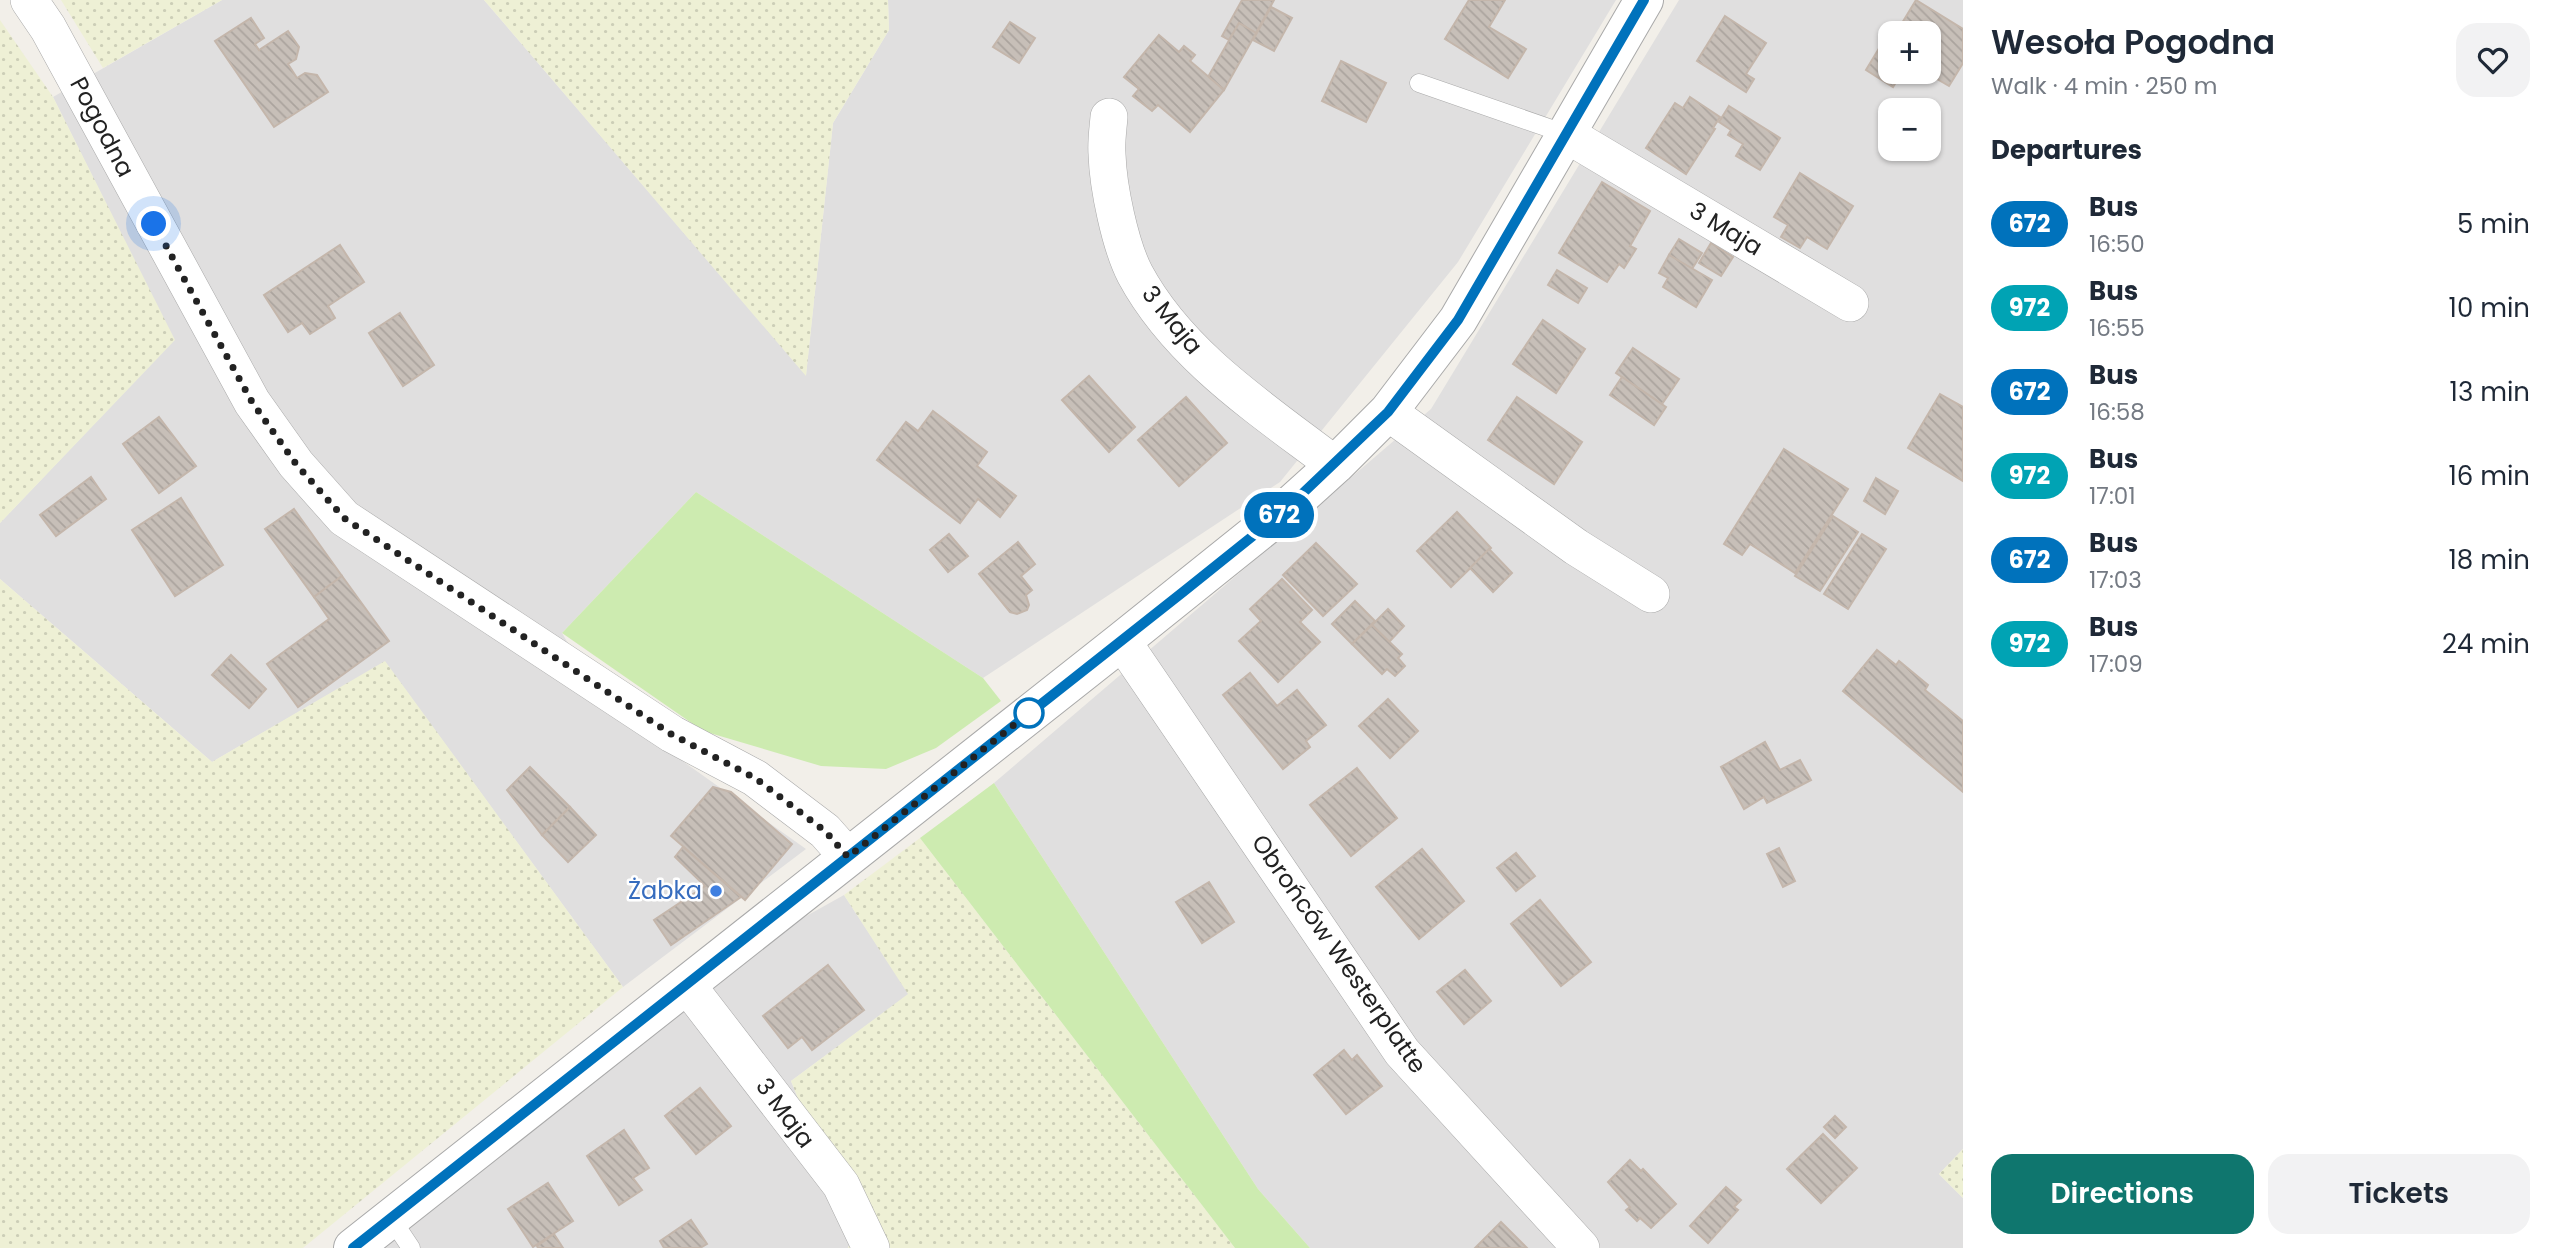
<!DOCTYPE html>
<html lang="en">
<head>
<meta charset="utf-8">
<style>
	:root { --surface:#fff; --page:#f2f2f3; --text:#1f2937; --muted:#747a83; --accent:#0f766e }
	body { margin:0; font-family:Poppins,sans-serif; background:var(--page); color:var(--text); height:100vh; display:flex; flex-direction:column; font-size:26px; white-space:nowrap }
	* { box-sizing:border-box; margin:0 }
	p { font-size:23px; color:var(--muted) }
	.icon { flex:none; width:38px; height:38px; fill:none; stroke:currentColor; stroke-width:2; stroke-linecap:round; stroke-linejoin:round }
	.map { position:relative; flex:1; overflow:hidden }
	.side { display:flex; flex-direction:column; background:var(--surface); width:595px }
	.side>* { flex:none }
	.badge { padding:0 14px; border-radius:23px; font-size:24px; line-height:46px }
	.fabs { position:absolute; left:1878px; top:21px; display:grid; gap:14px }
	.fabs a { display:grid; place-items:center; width:63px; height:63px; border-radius:14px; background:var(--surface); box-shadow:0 2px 5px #0004; font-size:35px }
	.you { position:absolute; width:35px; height:35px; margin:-18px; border:5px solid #fff; border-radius:50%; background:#1a73e8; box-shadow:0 0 0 10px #1a73e833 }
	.map>.badge { position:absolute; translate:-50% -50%; box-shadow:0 0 0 4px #fff }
	h2 { padding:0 28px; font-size:26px; line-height:63px }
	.round { display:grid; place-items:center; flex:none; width:74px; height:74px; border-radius:21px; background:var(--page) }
	.overview { display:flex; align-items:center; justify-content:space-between; height:119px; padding:0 28px }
	h1 { font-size:33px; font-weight:600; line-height:52px }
	.action { display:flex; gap:14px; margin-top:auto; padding:14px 28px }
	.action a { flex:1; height:80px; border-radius:21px; background:var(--accent); color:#fff; font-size:28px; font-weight:600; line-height:80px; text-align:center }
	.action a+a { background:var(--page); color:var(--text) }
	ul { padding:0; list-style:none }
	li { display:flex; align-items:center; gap:21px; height:84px; padding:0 28px }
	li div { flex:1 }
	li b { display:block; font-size:26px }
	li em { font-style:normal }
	li .badge { min-width:77px; font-weight:700; text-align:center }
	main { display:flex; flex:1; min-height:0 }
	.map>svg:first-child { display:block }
</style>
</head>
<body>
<main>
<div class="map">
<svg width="1963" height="1248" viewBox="0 0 1963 1248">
	<defs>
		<pattern id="farmland-dots" width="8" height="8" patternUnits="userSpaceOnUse" patternTransform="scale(1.75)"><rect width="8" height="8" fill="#eef0d5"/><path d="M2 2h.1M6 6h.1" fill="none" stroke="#ccceb7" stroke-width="1.8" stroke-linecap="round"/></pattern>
		<pattern id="building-back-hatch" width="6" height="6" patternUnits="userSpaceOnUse" patternTransform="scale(1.75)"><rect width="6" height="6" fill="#c7bfb8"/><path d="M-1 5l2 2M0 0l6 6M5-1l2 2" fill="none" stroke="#aba49e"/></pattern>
	</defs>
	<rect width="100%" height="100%" fill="#f2efe9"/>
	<g fill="#e0dfdf" fill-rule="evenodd">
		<polygon points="222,0 484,0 806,375 833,123 889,30 888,0 1616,0 1458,262 1280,482 983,678 696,492 562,633 604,705 806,849 623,987 385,662 212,762 0,579 0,523 174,340 53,97"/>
		<path d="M1679,0H1963V1149L1939,1174L1963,1198V1248H1310L1258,1189L994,783L1431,409ZM1890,33H1928V72H1890ZM1890,110H1928V149H1890Z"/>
		<polygon points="844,895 909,994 791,1081 853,1235 848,1248 347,1248 638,1010"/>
	</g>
	<g fill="url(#farmland-dots)">
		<polygon points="61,0 222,0 103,68"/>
		<polygon points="484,0 888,0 889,30 833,123 806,376"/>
		<polygon points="0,20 53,97 175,340 0,523"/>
		<polygon points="0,579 212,762 385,661 623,987 303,1248 0,1248"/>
		<polygon points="920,838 1235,1248 848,1248 853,1235 791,1081 908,994 844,895"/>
		<polygon points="1963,1149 1963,1198 1939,1174"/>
	</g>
	<g fill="#cdebb0">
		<polygon points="696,492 983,678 1001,701 936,748 886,769 821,766 703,731 562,633"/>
		<polygon points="994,783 1258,1189 1310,1248 1235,1248 920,838"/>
	</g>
	<g fill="url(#building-back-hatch)" stroke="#c4b6ab" stroke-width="2">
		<polygon points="1242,0 1274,0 1256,33 1239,23 1229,40 1222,36"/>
		<polygon points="1469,0 1505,0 1489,27 1526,49 1508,78 1445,39"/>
		<polygon points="1916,0 1963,29 1963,63 1949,86 1925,72 1928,72 1928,33 1896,33"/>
		<polygon points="1271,7 1292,18 1274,51 1253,40"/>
		<polygon points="1725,16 1766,43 1746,74 1754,79 1746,92 1697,61"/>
		<polygon points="251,18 264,38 255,44 259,50 288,31 299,47 296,59 288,64 297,78 305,73 317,75 328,92 274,127 215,41"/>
		<polygon points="1010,22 1035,38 1019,63 993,47"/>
		<polygon points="1239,23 1256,33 1224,90 1208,77"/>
		<polygon points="1159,35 1179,52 1184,46 1195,55 1190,61 1224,90 1190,132 1158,105 1152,111 1133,96 1139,89 1124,77"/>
		<polygon points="1881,45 1890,50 1890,72 1902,72 1893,87 1866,70"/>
		<polygon points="1341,61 1386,83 1366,122 1322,101"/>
		<polygon points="1690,97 1720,117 1713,128 1715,129 1686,174 1646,148 1675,103 1683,108"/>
		<polygon points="1729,106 1780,138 1760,170 1736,156 1743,144 1728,135 1731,130 1719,122"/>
		<polygon points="1800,173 1853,206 1827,249 1807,237 1800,248 1781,237 1788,225 1774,217"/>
		<polygon points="1602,182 1650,211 1630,246 1636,249 1624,268 1619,264 1607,282 1559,253"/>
		<polygon points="1679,239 1702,253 1692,269 1669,255"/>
		<polygon points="1711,243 1733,257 1721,276 1699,263"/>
		<polygon points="340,245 364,282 328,306 335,318 310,334 302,323 288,332 264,295"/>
		<polygon points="1669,255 1712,280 1696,307 1663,287 1668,278 1659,273"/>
		<polygon points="1557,270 1587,288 1578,303 1548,285"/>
		<polygon points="400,313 434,365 403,386 369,333"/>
		<polygon points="1543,320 1585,349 1556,393 1513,364"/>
		<polygon points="1633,348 1679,379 1662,404 1616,373"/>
		<polygon points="1089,376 1135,427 1109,452 1062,400"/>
		<polygon points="1622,377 1666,407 1654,425 1610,395"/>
		<polygon points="1940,394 1963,407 1963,481 1908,448"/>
		<polygon points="1186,397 1227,443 1179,486 1138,440"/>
		<polygon points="1517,397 1582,442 1554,484 1488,440"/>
		<polygon points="933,411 987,452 977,466 1016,496 1000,517 978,499 960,523 877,460 906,422 918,431"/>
		<polygon points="159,417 196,466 159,493 123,444"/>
		<polygon points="1784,449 1848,489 1795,573 1750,544 1742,555 1724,544"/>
		<polygon points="91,477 106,499 56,536 40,515"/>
		<polygon points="1876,478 1898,491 1885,514 1864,501"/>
		<polygon points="181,498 223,565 175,596 132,530"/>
		<polygon points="294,509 342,576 314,597 265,529"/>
		<polygon points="1457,512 1491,548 1451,587 1417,551"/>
		<polygon points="1833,516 1858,532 1820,591 1795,576"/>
		<polygon points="949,534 968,556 948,572 930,550"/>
		<polygon points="1862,534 1886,549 1848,609 1824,594"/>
		<polygon points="1018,542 1035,564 1021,576 1032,590 1026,595 1029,605 1027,610 1017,614 1010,612 979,574"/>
		<polygon points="1316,543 1357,584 1323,616 1283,575"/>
		<polygon points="1489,549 1512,573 1493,592 1470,568"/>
		<polygon points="342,576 389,641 298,707 267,664 329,619 314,597"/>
		<polygon points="1282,579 1312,610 1300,622 1320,642 1278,682 1239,641 1261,621 1250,609"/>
		<polygon points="1355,601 1375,621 1352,644 1332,624"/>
		<polygon points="1388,609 1404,626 1389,642 1372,625"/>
		<polygon points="1372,625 1402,654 1398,658 1405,666 1395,676 1387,669 1382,674 1352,644"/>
		<polygon points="1877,650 1896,665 1899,661 1928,685 1925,690 1963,721 1963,792 1843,691"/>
		<polygon points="231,655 266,689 249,708 212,675"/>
		<polygon points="1250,673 1277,706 1297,690 1326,725 1306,741 1310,747 1283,769 1223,695"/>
		<polygon points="1388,699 1418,731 1390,758 1359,726"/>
		<polygon points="1765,742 1780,770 1800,760 1811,780 1767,803 1764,797 1744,809 1721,767"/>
		<polygon points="530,767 570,807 542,835 507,790"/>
		<polygon points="1357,768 1397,818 1351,856 1310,805"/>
		<polygon points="713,787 731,792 792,844 745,900 671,836"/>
		<polygon points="570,807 596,835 568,862 542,835"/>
		<polygon points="683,847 741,897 671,945 654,920 705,886 675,857"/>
		<polygon points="1779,848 1795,881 1783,887 1767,854"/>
		<polygon points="1422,849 1464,901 1419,939 1376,887"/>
		<polygon points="1516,853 1535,876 1516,891 1497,868"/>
		<polygon points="1209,882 1234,922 1202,943 1176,902"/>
		<polygon points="1540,900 1591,962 1561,986 1511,924"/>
		<polygon points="828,965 864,1010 812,1050 802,1037 788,1048 763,1016"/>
		<polygon points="1465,970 1491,1001 1464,1024 1437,992"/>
		<polygon points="1344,1050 1352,1060 1357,1055 1382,1086 1346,1114 1314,1075"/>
		<polygon points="700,1088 731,1126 696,1154 665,1116"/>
		<polygon points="1835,1116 1846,1127 1835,1138 1824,1127"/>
		<polygon points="624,1130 649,1168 633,1178 642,1190 619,1205 587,1156"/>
		<polygon points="1823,1134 1857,1168 1821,1203 1787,1169"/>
		<polygon points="1630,1160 1641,1171 1643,1169 1676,1204 1651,1228 1640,1218 1637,1221 1626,1210 1630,1207 1608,1182"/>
		<polygon points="548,1183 573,1221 533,1247 508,1209"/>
		<polygon points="1726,1187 1741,1200 1734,1207 1738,1210 1708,1243 1690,1226"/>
		<polygon points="691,1220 707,1244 700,1248 664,1248 660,1241"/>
		<polygon points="1501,1222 1527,1248 1475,1248"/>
		<polygon points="554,1234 563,1248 538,1248 537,1246"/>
	</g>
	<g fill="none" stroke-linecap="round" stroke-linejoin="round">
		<g stroke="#a9a9a9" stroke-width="19">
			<g id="service">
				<polyline points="1419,83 1566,134"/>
				<polyline points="391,1218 411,1248"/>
			</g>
		</g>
		<g stroke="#a9a9a9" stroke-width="38">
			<g id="minor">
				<polyline points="29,0 48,28 252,402 296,464 344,518 672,734 755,778 825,831 848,857"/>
				<path d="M1109,117C1108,129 1106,142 1107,154C1108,187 1120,245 1135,274C1179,356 1263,410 1335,465"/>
				<polyline points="1566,134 1850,303"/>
				<polyline points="1388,412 1576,547 1651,594"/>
				<polyline points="1122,641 1402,1052 1581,1248"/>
				<polyline points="687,985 841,1185 871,1248"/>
			</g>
		</g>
		<g stroke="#a9a9a9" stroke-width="40">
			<polyline id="tertiary" points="353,1248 1122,641 1284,511 1335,465 1388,412 1458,320 1644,0"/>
		</g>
		<use href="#service" stroke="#fff" stroke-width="18"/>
		<use href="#minor" stroke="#fff" stroke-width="37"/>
		<use href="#tertiary" stroke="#fff" stroke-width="38"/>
	</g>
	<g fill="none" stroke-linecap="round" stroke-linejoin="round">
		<g stroke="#fff" stroke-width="16">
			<polyline id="line" points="353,1248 1183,592 1284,511 1388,412 1458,320 1644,0"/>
		</g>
		<use href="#line" stroke="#0072bc" stroke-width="10"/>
		<polyline stroke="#222" stroke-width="7" stroke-dasharray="0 12.6" points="154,224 252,402 296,464 344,518 671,734 755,778 825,831 848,857 1029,713"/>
	</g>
	<circle fill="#fff" stroke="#0072bc" stroke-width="3.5" cx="1029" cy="713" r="14"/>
	<circle fill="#3f7fe0" stroke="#fff" stroke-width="2.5" cx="716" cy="891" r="7"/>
	<g text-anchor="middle" stroke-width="5" stroke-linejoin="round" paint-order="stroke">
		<g font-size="24" fill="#222" stroke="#fff">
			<text transform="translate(102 127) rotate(62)" y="8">Pogodna</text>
			<text transform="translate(1726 229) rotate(31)" y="8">3 Maja</text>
			<text transform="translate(1172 320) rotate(51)" y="8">3 Maja</text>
			<text transform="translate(1339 954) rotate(55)" y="8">Obrońców Westerplatte</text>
			<text transform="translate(785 1113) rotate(53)" y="8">3 Maja</text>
		</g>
		<g font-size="24" fill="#366cbe" stroke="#fff" text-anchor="end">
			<text x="702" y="899">Żabka</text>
		</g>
	</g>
</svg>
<div class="fabs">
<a>+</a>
<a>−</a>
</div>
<div class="you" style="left:154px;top:224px"></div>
<b class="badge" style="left:1279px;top:515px;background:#0072bc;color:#fff">672</b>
</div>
<section class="side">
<div class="overview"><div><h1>Wesoła Pogodna</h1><p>Walk · 4 min · 250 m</p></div><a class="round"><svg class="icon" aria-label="heart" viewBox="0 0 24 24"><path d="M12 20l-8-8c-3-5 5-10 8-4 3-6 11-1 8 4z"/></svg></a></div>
<h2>Departures</h2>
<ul>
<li><span class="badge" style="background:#0072bc;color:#fff">672</span><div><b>Bus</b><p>16:50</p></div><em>5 min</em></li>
<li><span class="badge" style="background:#00a3b4;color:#fff">972</span><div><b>Bus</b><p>16:55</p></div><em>10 min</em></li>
<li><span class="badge" style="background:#0072bc;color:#fff">672</span><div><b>Bus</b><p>16:58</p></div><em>13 min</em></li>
<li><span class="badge" style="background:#00a3b4;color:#fff">972</span><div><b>Bus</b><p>17:01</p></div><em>16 min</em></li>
<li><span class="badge" style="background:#0072bc;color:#fff">672</span><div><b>Bus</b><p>17:03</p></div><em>18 min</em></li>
<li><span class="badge" style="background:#00a3b4;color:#fff">972</span><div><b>Bus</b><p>17:09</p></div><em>24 min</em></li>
</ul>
<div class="action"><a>Directions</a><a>Tickets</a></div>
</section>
</main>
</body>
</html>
